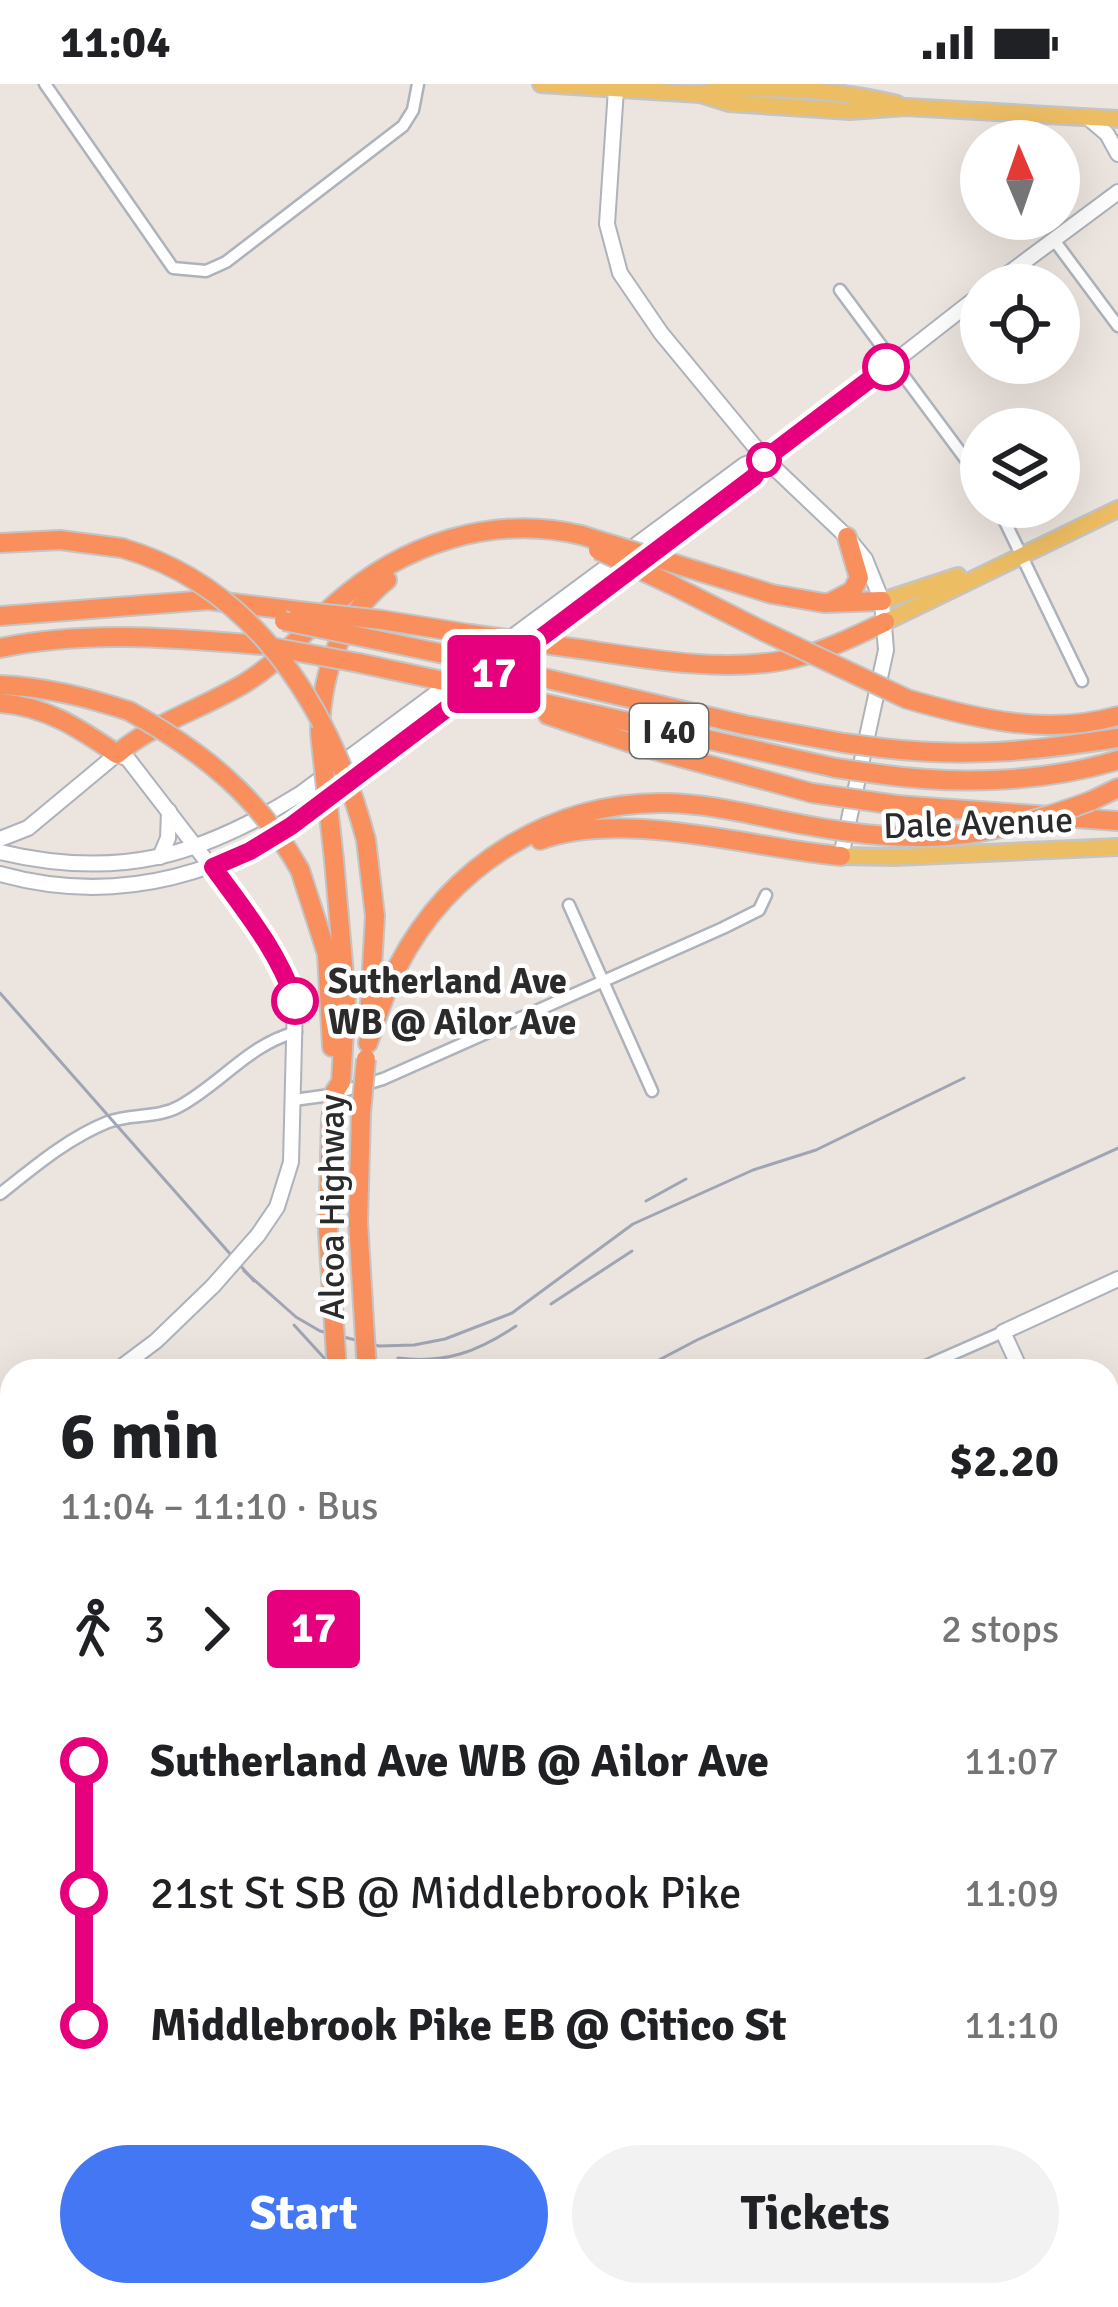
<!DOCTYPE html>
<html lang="en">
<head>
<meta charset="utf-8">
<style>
	:root { --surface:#fff; --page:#f2f2f2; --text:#202124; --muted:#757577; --accent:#4477f3 }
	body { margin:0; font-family:Signika,sans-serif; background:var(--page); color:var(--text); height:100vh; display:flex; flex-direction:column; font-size:45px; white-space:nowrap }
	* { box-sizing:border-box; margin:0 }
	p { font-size:39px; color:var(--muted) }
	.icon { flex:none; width:66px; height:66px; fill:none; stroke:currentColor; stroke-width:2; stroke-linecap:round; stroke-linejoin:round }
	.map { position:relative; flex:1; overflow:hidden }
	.details { position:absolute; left:0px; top:1275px; width:1119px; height:948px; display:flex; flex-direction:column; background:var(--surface); border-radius:36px 36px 0 0; box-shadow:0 12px 48px #0002 }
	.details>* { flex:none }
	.badge { padding:0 24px; border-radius:9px; font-size:42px; line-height:78px }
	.needle { width:78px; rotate:358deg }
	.buttons { position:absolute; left:960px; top:36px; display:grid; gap:24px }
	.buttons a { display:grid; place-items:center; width:120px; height:120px; border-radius:50%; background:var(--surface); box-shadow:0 12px 48px #0002; font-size:60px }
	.map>.badge { position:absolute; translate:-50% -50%; box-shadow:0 0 0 6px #fff }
	.legs { display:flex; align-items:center; gap:18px; height:132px; padding:0 60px; font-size:39px }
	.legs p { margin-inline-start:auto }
	.head { display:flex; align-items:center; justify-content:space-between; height:204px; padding:0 60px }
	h1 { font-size:66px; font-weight:700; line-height:90px }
	.primary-button { display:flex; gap:24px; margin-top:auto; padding:24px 60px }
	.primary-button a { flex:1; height:138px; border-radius:72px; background:var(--accent); color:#fff; font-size:48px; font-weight:700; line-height:138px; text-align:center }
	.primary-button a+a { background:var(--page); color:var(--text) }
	ul { padding:0 60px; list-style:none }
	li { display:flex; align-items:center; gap:42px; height:132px; font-size:45px }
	li i { display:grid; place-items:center; width:18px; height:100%; margin:0 15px; background:currentColor }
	li i::after { content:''; width:30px; height:30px; margin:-15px; border:9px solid; border-radius:50%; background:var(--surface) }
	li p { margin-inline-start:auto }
	li:first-child i { background:linear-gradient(#0000 50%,currentColor 0) }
	li:last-child i { background:linear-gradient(currentColor 50%,#0000 0) }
	.status { display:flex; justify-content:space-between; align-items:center; height:84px; padding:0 60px; background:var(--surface); direction:ltr }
	.status svg { height:33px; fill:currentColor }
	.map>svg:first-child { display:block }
</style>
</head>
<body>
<div class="status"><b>11:04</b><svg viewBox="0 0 49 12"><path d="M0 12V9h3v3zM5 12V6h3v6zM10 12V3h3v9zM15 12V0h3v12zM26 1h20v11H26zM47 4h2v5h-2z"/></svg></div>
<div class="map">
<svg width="1118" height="2223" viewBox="0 0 1118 2223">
	<rect width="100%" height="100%" fill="#ece4de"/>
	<polygon fill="#bbe19c" points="0,1861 12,1865 12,2045 0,2047"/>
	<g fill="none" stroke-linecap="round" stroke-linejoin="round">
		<g stroke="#75d8ea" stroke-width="3">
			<polyline points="0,1951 12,1947"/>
			<polyline points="420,2211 452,2223 472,2211"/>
		</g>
		<g stroke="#aeb2bb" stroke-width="15">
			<g id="street">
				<polyline points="45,0 173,184 206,187 226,178 403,42 413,26 418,0"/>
				<polyline points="1054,156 1118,242"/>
				<polyline points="840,206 981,396"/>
				<polyline points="998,423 1082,597"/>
				<polyline points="569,821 652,1007"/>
				<polyline points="294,1016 330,1011 383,995 723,844 759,826 766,811"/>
				<path d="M0,1110C34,1083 68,1054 108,1038C132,1029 157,1035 180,1022C222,999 248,961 296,948"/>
				<polyline points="914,1287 1003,1248"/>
				<polyline points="1107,1581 1118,1575"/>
				<polyline points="0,2057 12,2056"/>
				<polyline points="1107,2066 1118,2081"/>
				<polyline points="1107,2154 1118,2179"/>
				<polyline points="135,2211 137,2223"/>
				<polyline points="56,2223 106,2211"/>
			</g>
		</g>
		<g stroke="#aeb2bb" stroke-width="18">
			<g id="secondary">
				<polyline points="616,5 607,140 620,189 661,249 765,375 847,453 865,475 882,517 886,566 841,772"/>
				<polyline points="1087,33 1107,50 1118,70"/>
				<polyline points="993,201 1118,108"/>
				<polyline points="0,755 28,744 117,670 128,675 265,853 285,888 295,918 291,1078 277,1123 258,1151"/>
				<path d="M0,768C118,796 199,773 300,710L744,381L784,364L981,210"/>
				<polyline points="160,773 168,754 169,727"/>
				<path d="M0,790C104,819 200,798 291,743L754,393L765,375"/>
				<polyline points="116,1287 156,1257 213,1202"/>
				<polyline points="1021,1287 1003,1248 1118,1195"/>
				<polyline points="1107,1349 1118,1344"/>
				<polyline points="0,1373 12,1364"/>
				<polyline points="1107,1478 1118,1502"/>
				<polyline points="1107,1694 1118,1689"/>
				<polyline points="0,1837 12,1842"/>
				<polyline points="1107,1868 1118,1863"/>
				<polyline points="311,2211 314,2223"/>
				<polyline points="1075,2223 1104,2211"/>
			</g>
		</g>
		<g stroke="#c4c4c4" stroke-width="20">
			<g id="primary">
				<polyline points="541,0 700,10 729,19 850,27 906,23 1118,35"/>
				<path d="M701,9C757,0 842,6 897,20"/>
				<polyline points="882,517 958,492"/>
				<polyline points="885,538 1118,425"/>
				<polyline points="841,772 895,773 1118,763"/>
			</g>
		</g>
		<g stroke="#c4c4c4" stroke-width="22">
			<g id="highway">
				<polyline points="0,459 60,456 122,464"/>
				<polyline points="701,488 772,510 824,519 882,517"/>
				<polyline points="670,500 763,547"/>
				<polyline points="833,517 852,507 859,494 847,453"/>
				<polyline points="0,532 208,516 299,527"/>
				<polyline points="382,536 470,550"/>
				<polyline points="367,554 449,571"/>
				<path d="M558,562C630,571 708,589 780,577C817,571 851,554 885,538"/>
				<path d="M0,564C86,546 174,554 261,561"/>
				<polyline points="359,579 448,598"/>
				<polyline points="535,592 745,641 844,659"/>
				<path d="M0,601C46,603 86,613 129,627"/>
				<polyline points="502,610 836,684"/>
				<path d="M907,615C976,635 1047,652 1118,632"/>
				<path d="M0,619C46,622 80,645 117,670C155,638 202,625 245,599C279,578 305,547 335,520C402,460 492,430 581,451"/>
				<polyline points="548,631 646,664 812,709"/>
				<path d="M320,646C322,587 340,534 387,496"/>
				<path d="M882,664C967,674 1034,667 1118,654"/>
				<path d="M878,690C956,701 1042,699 1118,676"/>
				<polyline points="1091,717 1118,704"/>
				<polyline points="897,721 1118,737"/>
				<polyline points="366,756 375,832 369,936"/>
				<path d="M540,756C624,725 751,764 841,772"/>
				<polyline points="334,776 346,914 341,998 334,1009"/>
				<polyline points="300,786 327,870 332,963"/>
				<path d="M368,959C377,933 385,907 398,882C450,781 554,716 668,719C714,720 760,733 805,741"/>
				<polyline points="358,1138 361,1029"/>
				<polyline points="328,1147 331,1037"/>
				<polyline points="811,2211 815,2223"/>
				<polyline points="858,2211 865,2223"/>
				<polyline points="888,2211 894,2223"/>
				<polyline points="952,2211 962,2223"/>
			</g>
		</g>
		<use href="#street" stroke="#fff" stroke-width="10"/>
		<use href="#secondary" stroke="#fff" stroke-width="14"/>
		<use href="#primary" stroke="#ecbd63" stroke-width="15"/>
		<use href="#highway" stroke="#f88f5d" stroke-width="18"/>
		<g stroke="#a0a5b5" stroke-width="3">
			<polyline points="0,909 254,1197"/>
			<polyline points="646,1117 686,1095"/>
			<polyline points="244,1187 296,1233 320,1247 379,1262 414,1261 445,1255 512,1229 633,1140 753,1086 816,1066 964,994"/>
			<polyline points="551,1220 632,1167"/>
			<polyline points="294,1241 336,1287"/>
			<path d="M398,1274C445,1280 477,1268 516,1242"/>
			<polyline points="638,1287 697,1256 1118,1064"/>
			<polyline points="0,1328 12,1346"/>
			<polyline points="0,1665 12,1657"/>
			<polyline points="1107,2013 1118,2026"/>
			<polyline points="1107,2118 1118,2130"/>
		</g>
		<g stroke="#aeb2bb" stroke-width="18" stroke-linecap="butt">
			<polyline id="secondary-bridge" points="213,1202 258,1151"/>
		</g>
		<g stroke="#c4c4c4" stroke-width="22" stroke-linecap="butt">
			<g id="highway-bridge">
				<polyline points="581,451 701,488"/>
				<path d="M122,464C257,503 332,627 366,756"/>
				<polyline points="598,466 670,500"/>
				<polyline points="299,527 382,536"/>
				<polyline points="284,537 367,554"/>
				<polyline points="763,547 907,615"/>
				<polyline points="470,550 558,562"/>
				<polyline points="271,563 359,579"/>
				<polyline points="449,571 535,592"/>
				<polyline points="448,598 502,610"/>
				<path d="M129,627C202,667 259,713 300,786"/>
				<polyline points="320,649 334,776"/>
				<polyline points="844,659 882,664"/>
				<polyline points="836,684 878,690"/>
				<polyline points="812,709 897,721"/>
				<path d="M805,741C918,762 983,757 1091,717"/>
				<polyline points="361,1029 366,975"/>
				<polyline points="331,1037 334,1009"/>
				<polyline points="358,1138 367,1287"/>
				<polyline points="328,1147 337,1287"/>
			</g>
		</g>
		<use href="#secondary-bridge" stroke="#fff" stroke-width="14"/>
		<use href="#highway-bridge" stroke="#f88f5d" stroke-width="18"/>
	</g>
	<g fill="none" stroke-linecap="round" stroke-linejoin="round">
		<g stroke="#fff" stroke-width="27">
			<path id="line-1" d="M295,917C277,865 244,826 213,783L250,767L291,742L754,393L766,374L886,283"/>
		</g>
		<use href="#line-1" stroke="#e6007e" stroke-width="18"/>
	</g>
	<g fill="#fff" stroke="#e6007e" stroke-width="6">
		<circle cx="886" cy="283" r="21"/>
		<circle cx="764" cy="376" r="15"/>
		<circle cx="295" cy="917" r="21"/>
	</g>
	<g text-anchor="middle" stroke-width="9" stroke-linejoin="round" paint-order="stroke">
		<rect fill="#fff" stroke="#6b6b6b" stroke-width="3" x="630" y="620" width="78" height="54" rx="9"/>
		<g font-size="33" font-weight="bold" fill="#2b2b2b">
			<text x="669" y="659">I 40</text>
		</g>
		<g font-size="36" fill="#2b2b2b" stroke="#fff">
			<text transform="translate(978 738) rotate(-2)" y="13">Dale Avenue</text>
			<text transform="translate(331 1123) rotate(-90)" y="13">Alcoa Highway</text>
		</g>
		<g font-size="36" font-weight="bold" fill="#2b2b2b" stroke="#fff" text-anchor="start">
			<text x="328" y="909">Sutherland Ave<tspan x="328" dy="41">WB @ Ailor Ave</tspan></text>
		</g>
	</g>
</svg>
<div class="buttons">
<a><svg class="needle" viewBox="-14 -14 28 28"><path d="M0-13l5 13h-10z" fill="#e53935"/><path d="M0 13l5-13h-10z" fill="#757577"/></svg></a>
<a><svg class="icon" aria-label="locate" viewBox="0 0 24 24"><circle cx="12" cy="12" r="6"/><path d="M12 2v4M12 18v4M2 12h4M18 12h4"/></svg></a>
<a><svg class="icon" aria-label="layers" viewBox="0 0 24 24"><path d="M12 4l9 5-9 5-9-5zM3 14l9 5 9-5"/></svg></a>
</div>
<b class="badge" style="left:494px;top:590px;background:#e6007e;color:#fff">17</b>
<section class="details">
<div class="head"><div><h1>6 min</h1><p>11:04 – 11:10 · Bus</p></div><b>$2.20</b></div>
<div class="legs"><svg class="icon" aria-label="walk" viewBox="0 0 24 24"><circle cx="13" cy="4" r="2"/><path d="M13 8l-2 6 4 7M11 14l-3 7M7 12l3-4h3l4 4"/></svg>3<svg class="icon" aria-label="forward" viewBox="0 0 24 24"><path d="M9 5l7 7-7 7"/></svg><b class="badge" style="background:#e6007e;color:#fff">17</b><p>2 stops</p></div>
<ul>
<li><i style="color:#e6007e"></i><b>Sutherland Ave WB @ Ailor Ave</b><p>11:07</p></li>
<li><i style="color:#e6007e"></i><span>21st St SB @ Middlebrook Pike</span><p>11:09</p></li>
<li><i style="color:#e6007e"></i><b>Middlebrook Pike EB @ Citico St</b><p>11:10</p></li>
</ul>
<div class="primary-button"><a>Start</a><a>Tickets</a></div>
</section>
</div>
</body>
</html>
